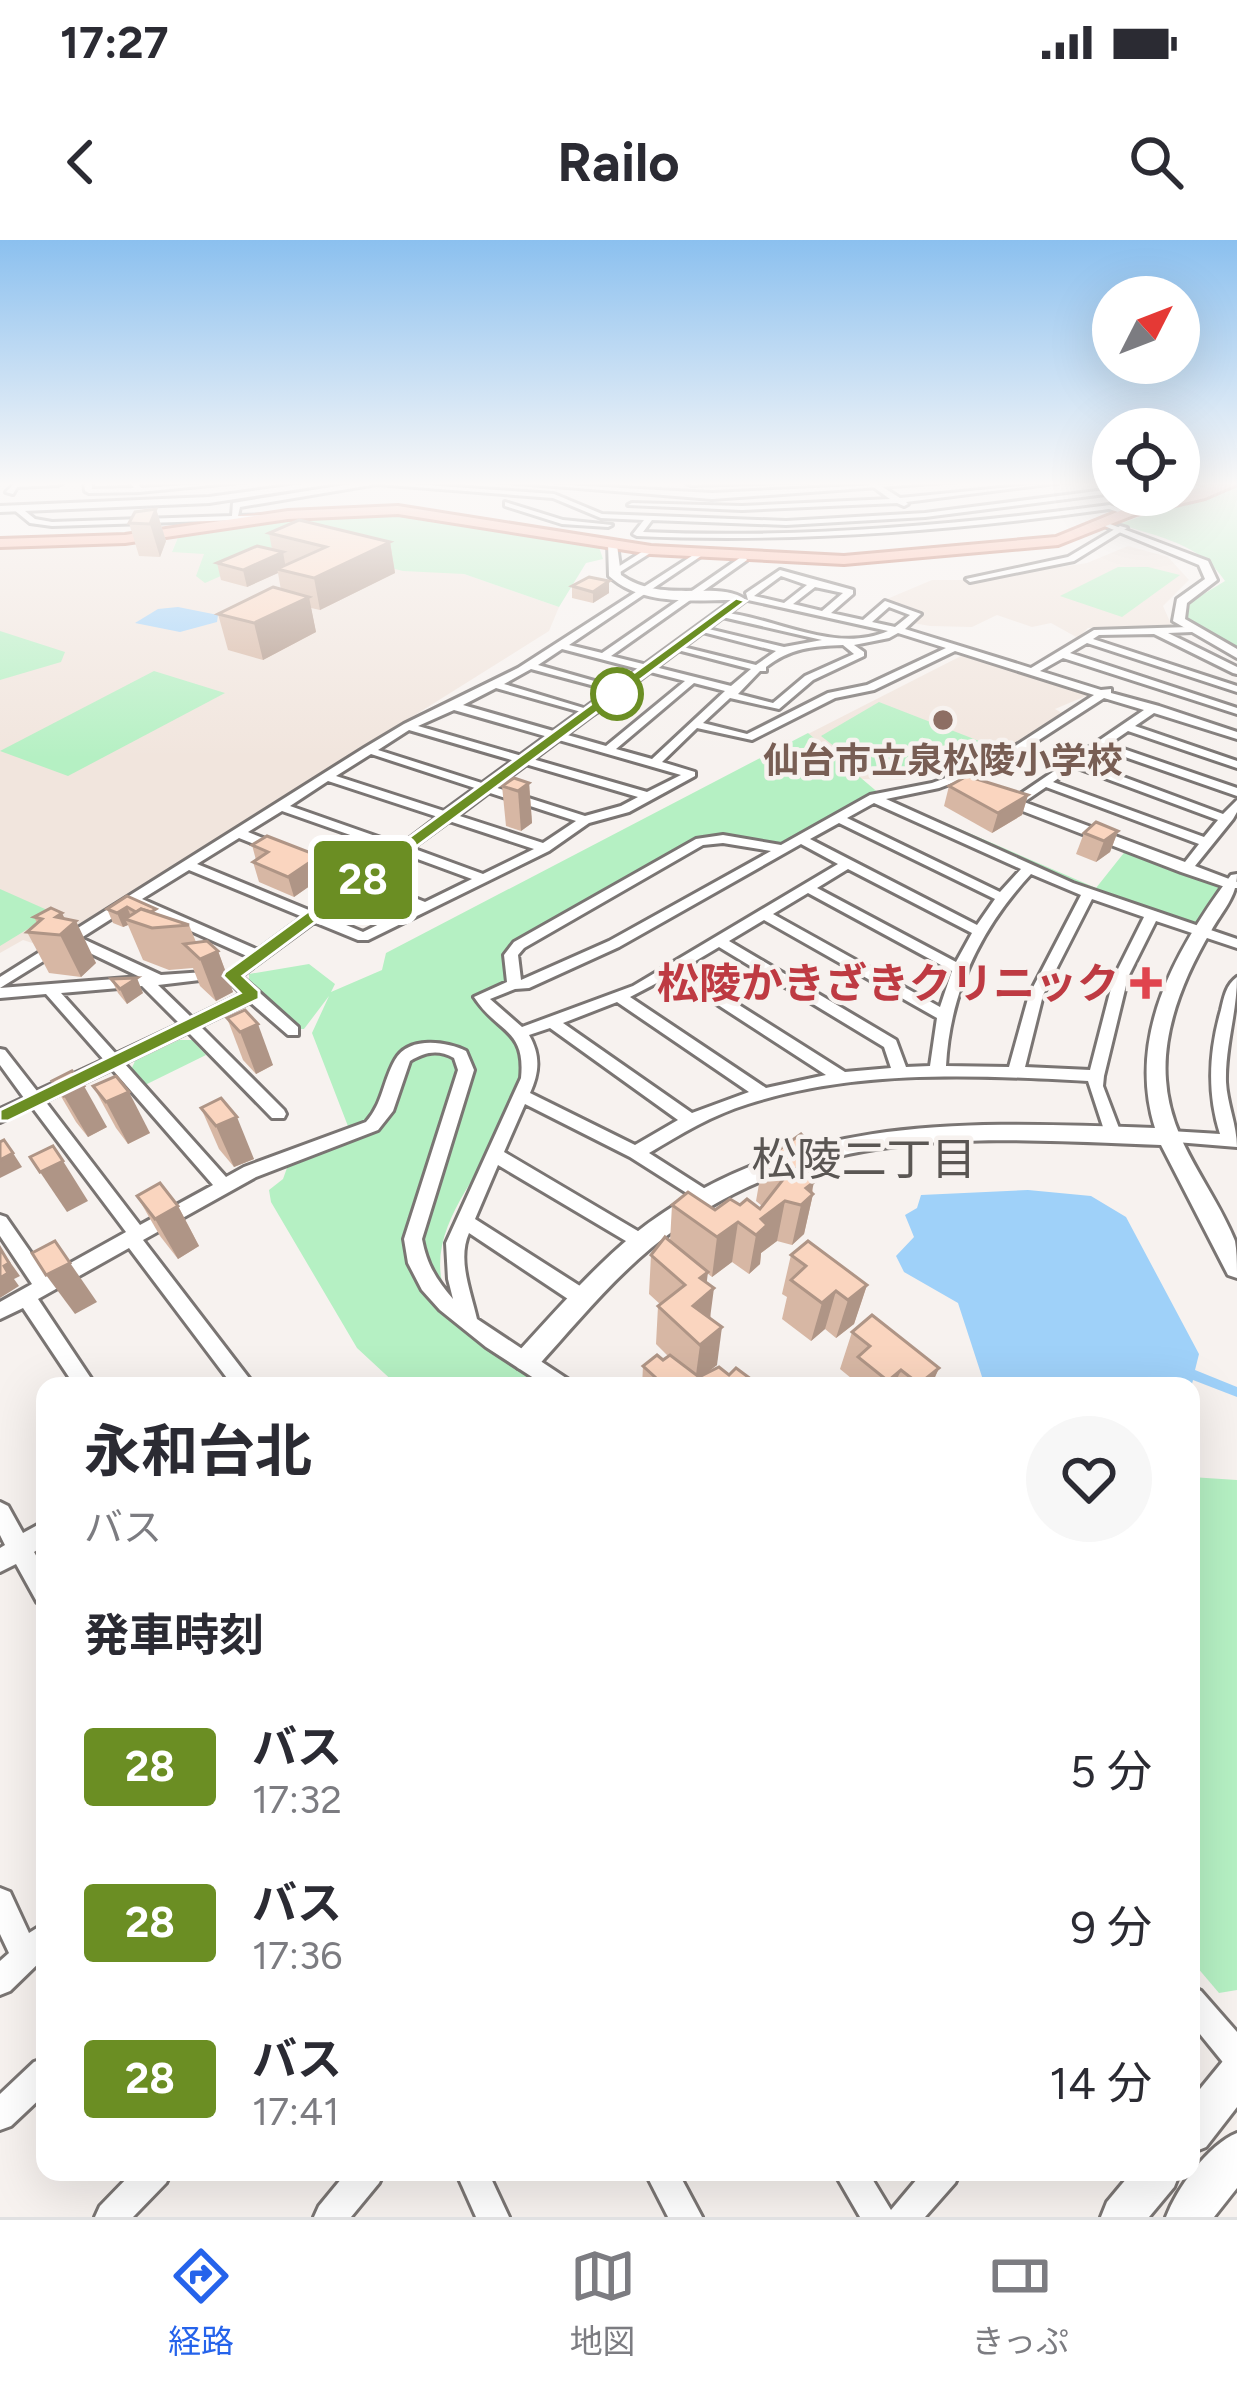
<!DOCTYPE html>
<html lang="ja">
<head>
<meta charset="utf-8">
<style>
	:root { --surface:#fff; --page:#f7f7f7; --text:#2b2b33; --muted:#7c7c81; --line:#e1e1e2; --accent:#2563eb }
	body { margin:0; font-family:Figtree,"Noto Sans JP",sans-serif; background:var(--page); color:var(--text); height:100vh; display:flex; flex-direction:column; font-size:45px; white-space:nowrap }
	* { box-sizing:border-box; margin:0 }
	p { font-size:39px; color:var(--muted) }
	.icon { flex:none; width:66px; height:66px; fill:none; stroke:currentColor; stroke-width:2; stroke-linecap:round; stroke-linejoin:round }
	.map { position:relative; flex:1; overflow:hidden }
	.side { position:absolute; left:36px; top:1137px; width:1164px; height:804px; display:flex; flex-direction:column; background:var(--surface); border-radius:24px; box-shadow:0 12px 48px #0002 }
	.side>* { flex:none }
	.badge { padding:0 24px; border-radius:9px; font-size:42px; line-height:78px }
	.needle { width:78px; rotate:48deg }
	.fabs { position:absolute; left:1092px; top:36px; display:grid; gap:24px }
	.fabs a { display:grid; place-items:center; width:108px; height:108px; border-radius:50%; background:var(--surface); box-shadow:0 12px 48px #0002; font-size:60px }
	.map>.badge { position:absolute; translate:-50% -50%; box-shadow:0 0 0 6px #fff }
	h2 { padding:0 48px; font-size:45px; line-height:108px }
	.round { display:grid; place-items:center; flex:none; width:126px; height:126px; border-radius:63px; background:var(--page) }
	.overview { display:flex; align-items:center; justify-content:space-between; height:204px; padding:0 48px }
	h1 { font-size:57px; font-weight:700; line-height:90px }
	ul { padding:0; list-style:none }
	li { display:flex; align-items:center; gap:36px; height:156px; padding:0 48px }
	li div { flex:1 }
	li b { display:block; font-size:45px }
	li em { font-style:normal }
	li .badge { min-width:132px; font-weight:700; text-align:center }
	.status { display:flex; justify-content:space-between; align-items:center; height:84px; padding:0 60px; background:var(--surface); direction:ltr }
	.status svg { height:33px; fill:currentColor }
	header { display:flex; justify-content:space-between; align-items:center; height:156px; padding:0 48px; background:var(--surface); font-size:54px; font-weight:700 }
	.dock { display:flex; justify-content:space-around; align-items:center; height:168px; border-top:3px solid var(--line); background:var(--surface); font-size:33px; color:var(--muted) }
	.dock a { display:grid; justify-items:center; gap:6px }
	.dock .selected { color:var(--accent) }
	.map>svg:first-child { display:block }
</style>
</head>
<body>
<div class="status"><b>17:27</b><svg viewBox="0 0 49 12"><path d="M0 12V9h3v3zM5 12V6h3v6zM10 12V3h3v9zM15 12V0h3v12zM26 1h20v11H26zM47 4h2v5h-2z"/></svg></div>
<header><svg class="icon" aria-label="back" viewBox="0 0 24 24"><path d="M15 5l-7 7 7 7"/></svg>Railo<svg class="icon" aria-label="search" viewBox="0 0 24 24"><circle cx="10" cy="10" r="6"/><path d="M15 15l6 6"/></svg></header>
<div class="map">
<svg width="1237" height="1977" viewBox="0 0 1237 1977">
	<rect width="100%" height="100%" fill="#f7f2ef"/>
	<g fill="#f1e5dd">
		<polygon points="179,295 172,311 293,304 464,334 559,367 549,391 45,707 23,700 0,713 0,306"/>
		<polygon points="1128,306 1168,317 1189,340 1163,366 1172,386 1088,388 1078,398 1051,383 1032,387 997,375 972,387 930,386 913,383 921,371 887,359 932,340 977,340 1087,323"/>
		<polygon points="961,416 1093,453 1055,469 1062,473 1005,509 950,531 904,540 857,539 808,494"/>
	</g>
	<g fill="#b5f0c3">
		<path d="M1237,244V409L1192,387L1186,374L1189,363L1225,341C1201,304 1159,297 1119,284Z"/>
		<path d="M400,272L599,307L603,319L586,323L559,367L464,334L403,331L293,304L205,343L196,336L204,314L172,312L179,295C253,282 324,275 400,272Z"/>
		<polygon points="1118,327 1148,327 1180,335 1122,377 1060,356"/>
		<polygon points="0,391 65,412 61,422 0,440"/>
		<polygon points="154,431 225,453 68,536 0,511"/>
		<polygon points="879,462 992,506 950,524 872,536 821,496"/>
		<path d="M808,493L881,555L1096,648L1127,609L1233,645L1202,692L1108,662L875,558L783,609L723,599L699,602L509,708L514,744L483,757L526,800C524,817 526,839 520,855C498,924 403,995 456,1074C472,1097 528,1128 553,1146H398L357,1108L271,962L269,950L283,939L292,914L351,894L312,793L329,756L304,789H297L249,742V734L309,724L335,744L331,752L382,730L386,713Z"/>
		<polygon points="0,649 54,673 0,706"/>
		<polygon points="179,800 192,800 206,815 145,845 131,830 135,821"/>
		<polygon points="1191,1237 1237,1240 1237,1750 1219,1753 1191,1720"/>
	</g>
	<g fill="#9fd1f9">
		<polygon points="178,367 218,375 217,382 180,392 135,383 158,369"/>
		<polygon points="1028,950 1091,956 1126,977 1199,1114 1195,1130 1237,1147 1237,1157 1193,1140 1191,1148 985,1146 958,1063 904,1032 896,1016 914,997 905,975 917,968 921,955"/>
	</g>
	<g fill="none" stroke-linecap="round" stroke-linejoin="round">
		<g stroke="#7a7573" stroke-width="6">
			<g id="minor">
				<polygon points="60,241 62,243 58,245 17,247 13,254 6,252 15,243"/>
				<polygon points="84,241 92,241 92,249 134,248 129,241 137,241 141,248 251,241 139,252 89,253 85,251"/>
				<path d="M369,241L554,254L602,274L786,281L925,273L1113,249V253L925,277L786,285L652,280L643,292C800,299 954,285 1110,265L1131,273L1127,275L1109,269C952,291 796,303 637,296L633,294L644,280L601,278L553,258L377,244L240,267L238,276L273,275L270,279L52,286L30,283L13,269L20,267L35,279L52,282L232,276L233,263Z"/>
				<polygon points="689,241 816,241 691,245 687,243"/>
				<polygon points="865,241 873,241 900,258 1072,241 906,262 908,264 904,266 897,263 742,270 628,265 632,263 742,266 890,259"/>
				<polygon points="1179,241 1213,250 1214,252 1210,254 1179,245"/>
				<polygon points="505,262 563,280 612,285 608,287 562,284 505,266"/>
				<polygon points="1120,286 1127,288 1074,321 970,342 966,339 1068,317"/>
				<polygon points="648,308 655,310 617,334 610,332"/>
				<path d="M698,312L701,316L569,405L602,413L744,315L747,320L611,416L731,446L751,429L670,408L675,405L756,425L776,411L695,390L700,387L784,407L822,400L718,376V372C774,376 833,415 888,391L748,360L746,353L780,330L853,350V354L831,373L863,380L885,361L921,374L905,389L1031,428L1094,390L1189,387L1194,390L1192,392L1168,393L1237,427V434L1233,433L1154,394L1099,395L1093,399L1237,446V452L1087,403L1070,413L1237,468V474L1063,418L1040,431L1101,450L1111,449V453L1159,466L1237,492V499L1154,473L1135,486L1237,521V528L1128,491L1109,504L1237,548V556L1102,509L1083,522L1223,574L1237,560V572L1233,579L1195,626L1237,642V648H1228L1181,632L1002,563V557L1013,559L1144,470L1104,458L1000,525L939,548L886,559L1073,643L1237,699V708L1156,681L1128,737L1104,836L1103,846L1122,896L1120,900H1108L1106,896L1088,841C975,835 856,829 748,864C712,875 681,894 649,913L710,952L713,957L704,964L630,917L525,864L504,912L648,997L651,1002L648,1007H636L498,925L475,979L591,1053L594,1059L591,1065L584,1067L577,1065L469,993C457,1020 471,1052 477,1079L569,1140L572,1146H546L486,1107L440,1070L422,1050L408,1023L404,999L458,830L454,818C438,809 425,812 410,821L393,871L378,890L256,937L143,1000L255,1146H233L129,1008L38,1059L96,1146H75L23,1068L0,1079V1062L32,1044L0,996V975L6,977L47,1036L126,992L32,867L0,882V869L24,858L0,825V809L5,810L37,851L104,820L46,754L0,758V748L140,737L71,704L0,748V737L364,508L404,484L518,428ZM781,336L807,345L784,363L754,356ZM815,347L843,353L822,371L793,364ZM889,367L910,375L895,387L872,382ZM898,393L946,408L867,445L828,453L747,494L703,483L730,458L779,469L813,440L864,416V412L854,405L889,398ZM843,405L854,414L805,436L773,463L738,454L760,431H766V427C790,408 813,406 843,405ZM562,409L685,441L606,506L463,465L496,448L592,475L597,472L504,444L531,429L621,453L626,450L538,425ZM955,411L1094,455L992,521L932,543L870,555L781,605L723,595L696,599L514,702L504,715L507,742L474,757C497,793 526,788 521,838L446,1003L448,1039L453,1059C436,1039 427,1025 422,999L474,830L466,811C446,801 408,796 395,820C383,841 383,863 366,882L244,927L226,937L124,823L188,792L272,878H284L286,874L284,870L200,786L250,762L288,795H298V787L241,736L314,682L358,700H368L549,611L589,583L629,572L695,536V532L662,522L697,488L752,500L835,458L874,450ZM694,443L725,451L652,519L616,509ZM454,470L681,535L647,552L418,486ZM409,490L638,557L621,566L585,576L378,510ZM371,514L576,581L543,603L336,536ZM1075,527L1218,580L1204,597L1053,542ZM328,541L438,577L401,605L290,566ZM1046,547L1199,604L1185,622L1024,562ZM874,563L1021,629L1000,652L847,578ZM282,571L393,610L359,636L248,592ZM449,581L534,609L483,634L412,608ZM839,583L995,659L977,685L810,599ZM239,598L351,642L311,671L197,624ZM723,603L771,611L609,701L521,740L518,715L524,708L703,605ZM801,604L838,624L633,746L522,787L490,759L515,749L529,748L619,707ZM404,614L472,639L425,662L370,640ZM848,629L972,693L956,722L817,648ZM189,630L303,677L258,710L142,659ZM1031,634L1081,655L1029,755L1009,827L946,826C950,751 981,688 1031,634ZM362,646L414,667L363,692L322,675ZM808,653L952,731L940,767L773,674ZM1092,659L1144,677L1114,737L1090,830L1025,827L1043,755ZM133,665L249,717L226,734L219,731L161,735L81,698ZM764,680L937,778L930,826L906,827L896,800L729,701ZM719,707L884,807L891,828L845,832L682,729ZM672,735L826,835L766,848L630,757ZM225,737L242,754L192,778L158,745ZM142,746L180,784L116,814L61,753ZM617,762L749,852L692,873L563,783ZM550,788L678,880L635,905L530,853C539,833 541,816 529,795ZM112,829L213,945L140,985L45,861Z"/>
				<path d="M1237,737C1237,773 1225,806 1226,842C1227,864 1237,885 1237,907L1164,901L1162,897L1170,891L1220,894C1207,853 1209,812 1221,770C1224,757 1226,745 1237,737Z"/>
				<polygon points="0,1262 8,1266 23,1293 45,1281 45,1305 34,1312 45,1331 45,1366 37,1362 16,1324 0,1332 0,1308 5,1305 0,1295"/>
				<polygon points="0,1648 10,1652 29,1693 45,1683 45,1717 10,1751 0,1755 0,1721 9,1713 0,1694"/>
				<polygon points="1191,1746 1201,1751 1237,1792 1237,1830 1226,1826 1191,1783"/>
				<polygon points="45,1818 45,1854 11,1886 0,1890 0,1854 34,1822"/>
				<polygon points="133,1932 171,1932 166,1943 133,1977 95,1977 100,1966"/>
				<polygon points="347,1932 384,1932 379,1943 351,1977 314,1977 319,1966"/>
				<polygon points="456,1932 488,1932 509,1977 476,1977"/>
				<polygon points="645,1932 678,1932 702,1977 668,1977"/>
				<polygon points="834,1932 868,1932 891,1970 923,1932 960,1932 955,1943 925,1977 860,1977"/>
			</g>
		</g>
		<g stroke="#7a7573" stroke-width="6">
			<g id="tertiary">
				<polygon points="324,241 351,241 209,263 0,272 0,266 209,257"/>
				<polygon points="493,241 712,253 961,241 712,259"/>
				<polygon points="1107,241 1113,241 1113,244 1109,243"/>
				<polygon points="1140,255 1154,255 1170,263 1161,265"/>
				<polygon points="1102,281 1208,321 1217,340 1187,363 1185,379 1237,409 1237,418 1173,381 1177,359 1205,339 1199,325 1102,285"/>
				<path d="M608,303L617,305L621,335C662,365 719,339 746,360L452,580H440V574L733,360C691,360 642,366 609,336Z"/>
				<path d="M1237,634C1237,657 1222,671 1211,691C1185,735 1162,788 1166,840C1170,903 1213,946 1235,1001C1237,1012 1237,1026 1237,1038L1228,1035L1161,905C974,898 807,881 651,1008C609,1043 573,1087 536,1128L527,1131L518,1128L514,1120L518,1112C555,1072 591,1030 633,995C789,871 967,882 1155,888C1126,795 1177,708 1231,635Z"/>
				<polygon points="1237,1815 1237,1867 1206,1907 1191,1913 1191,1860 1223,1821"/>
				<path d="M1237,1893V1948L1214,1977H1166C1177,1948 1208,1905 1237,1893Z"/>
				<polygon points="1132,1932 1180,1932 1174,1947 1149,1977 1101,1977 1107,1962"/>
			</g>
		</g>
		<g stroke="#b7664f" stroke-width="6">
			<polygon id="primary" points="1223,241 1237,244 1205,258 1136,274 1058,305 844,324 651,314 398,274 288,279 125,303 0,307 0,299 125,295 288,271 398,266 651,306 844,316 1056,297 1127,268"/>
		</g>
		<use href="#minor" fill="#fff" fill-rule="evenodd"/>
		<use href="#tertiary" fill="#fff" fill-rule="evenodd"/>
		<use href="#primary" fill="#feb49f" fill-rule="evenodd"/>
	</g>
	<g fill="#d7b7a4">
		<polygon points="156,269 166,301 160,317 139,316 129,283"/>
		<polygon points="269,293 390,302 395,333 320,370 311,368 316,392 263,420 228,410 218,374 281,350 278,333 247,347 221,340 217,323 272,309"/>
		<polygon points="609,341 609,353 593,363 572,358 572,346"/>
		<polygon points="529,543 532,583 521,591 506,586 502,546"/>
		<polygon points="949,546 1028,555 1022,575 992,593 944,566"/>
		<polygon points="1118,591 1110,612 1096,622 1076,614 1084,593"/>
		<polygon points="252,605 319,616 324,636 294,657 259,642 253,622 256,620"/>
		<polygon points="127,656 158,675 189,685 196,702 218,711 233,752 216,761 200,746 193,728 169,730 143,720 128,685 123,687 113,683 107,669"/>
		<polygon points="328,660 359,671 346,680 331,674"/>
		<polygon points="34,677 65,679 96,723 81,737 49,733 27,692 37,683"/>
		<polygon points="111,739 143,753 127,764 118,753"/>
		<polygon points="227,778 273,825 256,834 243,820"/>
		<polygon points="52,841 107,887 88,897 76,882"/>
		<polygon points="93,846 150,893 128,904 116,888"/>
		<polygon points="201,868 254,919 234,927 219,909"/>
		<polygon points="817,911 811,939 813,954 804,994 792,1005 777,1001 761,1013 760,1024 749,1034 732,1022 712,1037 707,1033 706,1043 717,1125 706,1133 729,1135 758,1146 642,1146 643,1126 663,1120 668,1116 656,1104 658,1066 661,1065 649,1054 651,1015 670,1001 672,965 715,970 740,965 760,969 762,966 756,961 763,921"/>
		<polygon points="137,956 178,966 199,1006 178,1019 160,996"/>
		<polygon points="791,1015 867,1045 854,1084 836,1098 825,1089 811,1101 782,1079 787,1057 782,1054"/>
		<polygon points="852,1092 939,1128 931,1146 848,1146 851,1138 840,1129"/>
	</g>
	<g fill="#af9586">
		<polygon points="156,269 166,301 160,317 150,284"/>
		<polygon points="390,302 395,333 320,370 314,338"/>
		<polygon points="283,312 286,329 277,329 278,333 247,347 243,330"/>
		<polygon points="609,341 609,353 593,363 593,352"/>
		<polygon points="309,357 316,392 263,420 254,383"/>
		<polygon points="529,543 532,583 521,591 518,551"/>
		<polygon points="1028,555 1022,575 992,593 998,573"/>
		<polygon points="1118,591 1110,612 1096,622 1104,601"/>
		<polygon points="319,616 324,636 294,657 288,637"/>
		<polygon points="356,657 359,671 346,680 343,666"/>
		<polygon points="127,667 133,681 125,679 128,685 123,687 117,673"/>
		<polygon points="62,673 69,687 76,681 96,723 81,737 60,695 56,677"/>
		<polygon points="218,711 233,752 216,761 200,719"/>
		<polygon points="137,738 143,753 127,764 120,749"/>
		<polygon points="258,784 273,825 256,834 240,792"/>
		<polygon points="84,846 107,887 88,897 64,856"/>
		<polygon points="129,852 150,893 128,904 106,862"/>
		<polygon points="237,877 254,919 234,927 216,886"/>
		<polygon points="817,911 810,945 814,942 811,956 813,954 804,994 792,1005 801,965 796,929"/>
		<polygon points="13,913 22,927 0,938 0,920"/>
		<polygon points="63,921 88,961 67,972 40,932"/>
		<polygon points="785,961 777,1001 761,1013 760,1024 749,1034 756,995 761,979"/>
		<polygon points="178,966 199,1006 178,1019 155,979"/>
		<polygon points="738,982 732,1022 712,1037 717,997"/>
		<polygon points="55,1001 97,1062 75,1074 46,1035"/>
		<polygon points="0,1008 20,1036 14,1039 19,1046 0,1058 0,1038 4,1026"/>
		<polygon points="708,1032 705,1056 714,1048 709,1086 693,1066 700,1038"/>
		<polygon points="867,1045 854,1084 836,1098 848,1060"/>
		<polygon points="836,1051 825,1089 811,1101 822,1063"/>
		<polygon points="722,1087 717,1125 695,1142 700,1105"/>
		<polygon points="939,1128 931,1146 918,1146 919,1144"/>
		<polygon points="901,1130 894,1146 886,1146 888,1141"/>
	</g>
	<g fill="#fad5bf" stroke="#af9586" stroke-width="3">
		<polygon points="156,269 150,284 129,283 135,272"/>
		<polygon points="299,280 390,302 314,338 277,329 326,307 269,293"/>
		<polygon points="257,306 283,312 243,330 217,323"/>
		<polygon points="589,337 609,341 593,352 572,346"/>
		<polygon points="273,347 309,357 254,383 218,374"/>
		<polygon points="967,536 1028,555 998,573 949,546"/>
		<polygon points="514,538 529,543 518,551 502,546"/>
		<polygon points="1096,582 1118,591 1104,601 1084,593"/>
		<polygon points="267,596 319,616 288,637 253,622 268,612 252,605"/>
		<polygon points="341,651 356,657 343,666 328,660"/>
		<polygon points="127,656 156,669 151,672 141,669 136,672 127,667 117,673 107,669"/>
		<polygon points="51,668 62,673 56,677 76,681 60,695 27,692 42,679 34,677"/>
		<polygon points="141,669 189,685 152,688 125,679"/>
		<polygon points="207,701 218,711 200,719 184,704"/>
		<polygon points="137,738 120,749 111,739"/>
		<polygon points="245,770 258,784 240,792 227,778"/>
		<polygon points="72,831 84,846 64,856 52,841"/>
		<polygon points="116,836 129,852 106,862 93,846"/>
		<polygon points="221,858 237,877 216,886 201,868"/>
		<polygon points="801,894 817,911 796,929 814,942 806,948 813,954 801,965 785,961 761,979 767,985 756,995 738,982 717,997 672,965 688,952 715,970 730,959 740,965 747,959 760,969 785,937 763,921"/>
		<polygon points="4,900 13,913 0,920 0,902"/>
		<polygon points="53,906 63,921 40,932 30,917"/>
		<polygon points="160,943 178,966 155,979 137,956"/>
		<polygon points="665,997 708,1032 700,1038 714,1048 693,1066 722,1087 700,1105 658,1066 685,1045 651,1015"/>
		<polygon points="55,1001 70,1023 46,1035 32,1013"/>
		<polygon points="808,1001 867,1045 848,1060 836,1051 822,1063 791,1040 806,1026 791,1015"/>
		<polygon points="0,1008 9,1023 4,1026 8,1033 0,1038"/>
		<polygon points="872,1075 939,1128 919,1144 901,1130 888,1141 858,1117 870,1106 852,1092"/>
		<polygon points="657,1115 663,1120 670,1115 699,1137 719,1127 729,1135 736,1128 759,1145 665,1146 643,1126"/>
	</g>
	<linearGradient id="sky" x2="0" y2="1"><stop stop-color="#8bc0ef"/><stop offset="0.47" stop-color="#fbf9f8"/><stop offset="1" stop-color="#fbf9f8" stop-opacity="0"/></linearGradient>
	<rect width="1237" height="518" fill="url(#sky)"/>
	<polygon fill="#6b8e23" stroke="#fff" stroke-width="3" points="736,358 746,361 243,736 259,751 259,759 8,881 0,881 0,870 240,753 223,736 225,732"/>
	<circle fill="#fff" stroke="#6b8e23" stroke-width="6" cx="617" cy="454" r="24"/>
	<circle fill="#8d6e63" stroke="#f7f2ef" stroke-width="4.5" cx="943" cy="480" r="12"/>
	<path fill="#e0444e" stroke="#f7f2ef" stroke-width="4.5" d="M1140 725h12v12h12v12h-12v12h-12v-12h-12v-12h12z"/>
	<g text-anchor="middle" stroke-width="9" stroke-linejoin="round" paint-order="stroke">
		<g font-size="36" font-weight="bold" fill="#785e54" stroke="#f7f2ef">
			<text x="943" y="533">仙台市立泉松陵小学校</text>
		</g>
		<g font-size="42" font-weight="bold" fill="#be3a42" stroke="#f7f2ef" text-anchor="end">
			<text x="1119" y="758">松陵かきざきクリニック</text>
		</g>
		<g font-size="45" fill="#5a5653" stroke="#f7f2ef">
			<text x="864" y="935">松陵二丁目</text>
		</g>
	</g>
</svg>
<div class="fabs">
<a><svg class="needle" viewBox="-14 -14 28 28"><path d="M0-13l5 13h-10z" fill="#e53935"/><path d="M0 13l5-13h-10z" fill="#7c7c81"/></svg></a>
<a><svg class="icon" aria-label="locate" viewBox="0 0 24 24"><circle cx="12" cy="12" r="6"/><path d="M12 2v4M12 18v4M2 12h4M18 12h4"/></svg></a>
</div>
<b class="badge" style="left:363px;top:640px;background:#6b8e23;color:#fff">28</b>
<section class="side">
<div class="overview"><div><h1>永和台北</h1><p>バス</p></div><a class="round"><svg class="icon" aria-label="heart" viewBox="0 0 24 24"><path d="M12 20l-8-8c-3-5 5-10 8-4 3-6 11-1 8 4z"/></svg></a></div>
<h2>発車時刻</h2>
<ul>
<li><span class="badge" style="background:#6b8e23;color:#fff">28</span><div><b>バス</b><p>17:32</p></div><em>5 分</em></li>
<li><span class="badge" style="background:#6b8e23;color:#fff">28</span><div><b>バス</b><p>17:36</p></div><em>9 分</em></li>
<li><span class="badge" style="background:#6b8e23;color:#fff">28</span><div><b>バス</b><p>17:41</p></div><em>14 分</em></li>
</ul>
</section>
</div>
<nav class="dock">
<a class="selected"><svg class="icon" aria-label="directions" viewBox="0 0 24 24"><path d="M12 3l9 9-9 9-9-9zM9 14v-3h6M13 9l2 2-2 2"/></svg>経路</a>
<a><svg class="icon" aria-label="map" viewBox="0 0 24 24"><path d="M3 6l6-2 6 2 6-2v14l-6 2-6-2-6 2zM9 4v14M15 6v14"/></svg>地図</a>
<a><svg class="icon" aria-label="tickets" viewBox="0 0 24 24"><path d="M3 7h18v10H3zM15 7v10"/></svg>きっぷ</a>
</nav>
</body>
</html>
